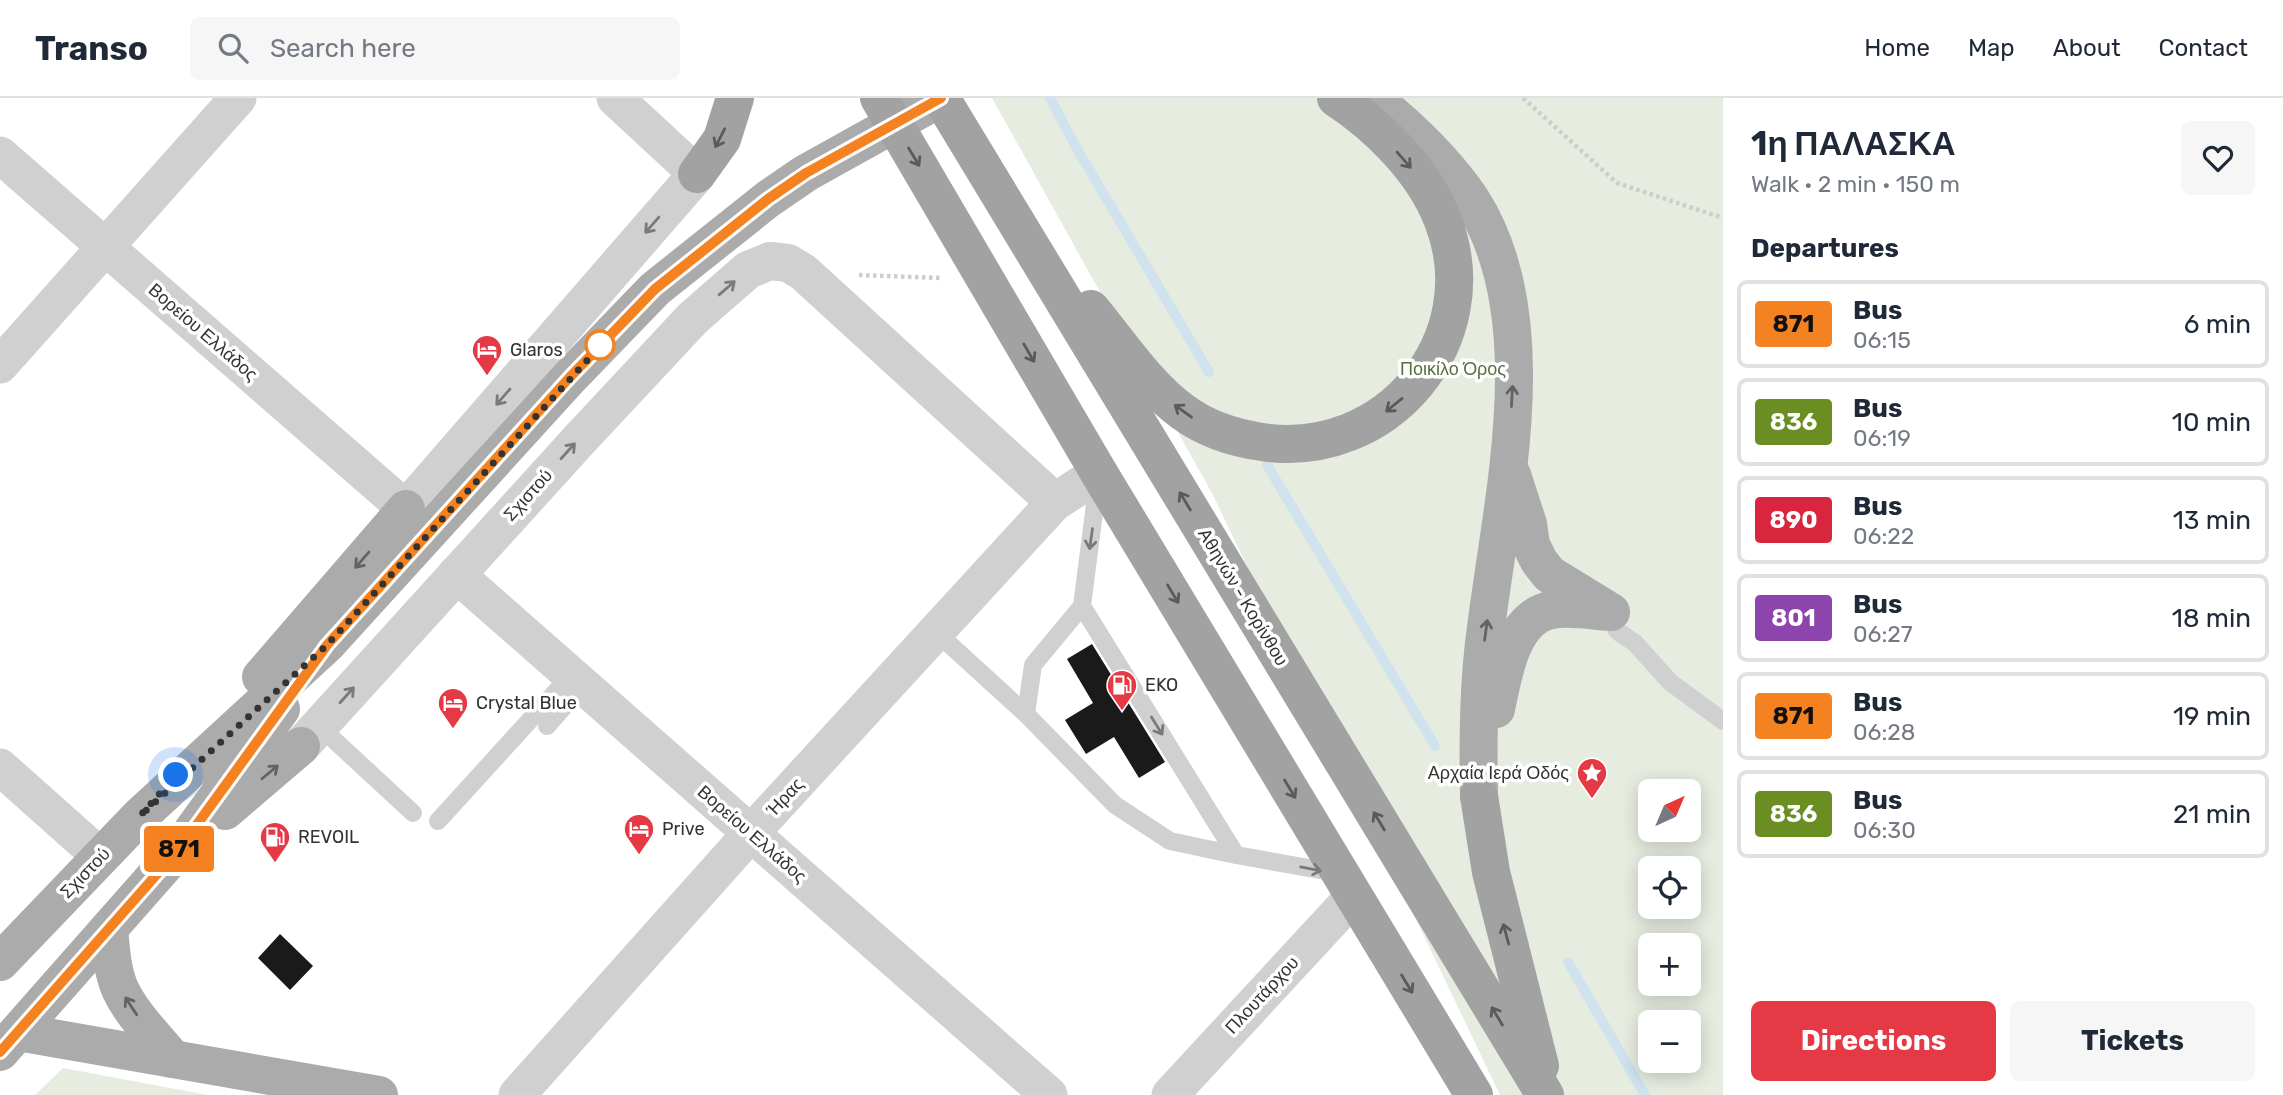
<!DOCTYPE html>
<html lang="en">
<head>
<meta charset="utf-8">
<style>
	:root { --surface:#fff; --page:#f6f6f7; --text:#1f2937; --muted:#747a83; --line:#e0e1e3; --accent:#e63946 }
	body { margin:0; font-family:Rubik,sans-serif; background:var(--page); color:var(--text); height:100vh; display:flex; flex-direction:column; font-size:26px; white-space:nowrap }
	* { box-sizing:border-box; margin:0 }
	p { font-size:23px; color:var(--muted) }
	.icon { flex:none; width:38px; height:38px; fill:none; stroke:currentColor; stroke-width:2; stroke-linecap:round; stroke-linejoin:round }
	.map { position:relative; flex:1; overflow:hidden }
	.details { display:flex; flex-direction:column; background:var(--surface); width:560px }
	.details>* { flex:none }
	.badge { padding:0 14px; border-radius:5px; font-size:24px; line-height:46px }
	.needle { width:46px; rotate:44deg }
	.buttons { position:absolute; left:1638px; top:681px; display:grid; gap:14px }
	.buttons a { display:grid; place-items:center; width:63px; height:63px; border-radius:10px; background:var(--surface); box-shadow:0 4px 18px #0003; font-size:35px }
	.you { position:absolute; width:35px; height:35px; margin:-18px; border:5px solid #fff; border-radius:50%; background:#1a73e8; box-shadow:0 0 0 10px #1a73e833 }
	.map>.badge { position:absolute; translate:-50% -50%; box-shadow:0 0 0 4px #fff }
	h2 { padding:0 28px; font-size:26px; line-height:63px }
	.round { display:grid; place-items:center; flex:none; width:74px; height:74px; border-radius:10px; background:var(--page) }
	.summary { display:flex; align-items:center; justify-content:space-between; height:119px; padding:0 28px }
	h1 { font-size:33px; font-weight:700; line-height:52px }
	.primary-button { display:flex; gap:14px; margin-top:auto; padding:14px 28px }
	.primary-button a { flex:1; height:80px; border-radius:10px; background:var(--accent); color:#fff; font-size:28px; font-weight:700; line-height:80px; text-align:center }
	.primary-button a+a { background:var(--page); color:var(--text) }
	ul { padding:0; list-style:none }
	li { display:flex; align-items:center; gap:21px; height:88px; margin:0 14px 10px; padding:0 14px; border:4px solid var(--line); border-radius:10px }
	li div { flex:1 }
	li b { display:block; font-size:26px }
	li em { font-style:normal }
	li .badge { min-width:77px; font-weight:700; text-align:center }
	header { display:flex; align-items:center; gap:42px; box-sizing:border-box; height:98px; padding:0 35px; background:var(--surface); border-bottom:2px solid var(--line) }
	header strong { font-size:33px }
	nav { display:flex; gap:38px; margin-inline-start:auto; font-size:24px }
	.search { width:490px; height:63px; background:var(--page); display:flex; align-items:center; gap:18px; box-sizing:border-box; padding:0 24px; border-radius:10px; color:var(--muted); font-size:26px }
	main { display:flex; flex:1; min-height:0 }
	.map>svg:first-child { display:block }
</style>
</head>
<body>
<header>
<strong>Transo</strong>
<div class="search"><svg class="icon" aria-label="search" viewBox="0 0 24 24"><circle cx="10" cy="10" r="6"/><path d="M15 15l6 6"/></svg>Search here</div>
<nav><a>Home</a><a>Map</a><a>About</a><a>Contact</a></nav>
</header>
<main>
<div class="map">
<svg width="1723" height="997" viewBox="0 0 1723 997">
	<rect width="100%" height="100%" fill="#fff"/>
	<g fill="#e6ecdf" fill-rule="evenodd">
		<path d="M992,0H1723V997H1500L1213,397ZM1650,693H1689V732H1650ZM1650,770H1689V808H1650ZM1650,847H1689V886H1650ZM1650,924H1689V962H1650Z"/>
		<polygon points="63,970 208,997 35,997"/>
	</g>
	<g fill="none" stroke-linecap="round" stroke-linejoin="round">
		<g stroke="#cfe2ee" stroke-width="10">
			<polyline points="1050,0 1077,51 1209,274"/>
			<polyline points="1267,367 1435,648"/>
			<polyline points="1568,864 1645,997"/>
		</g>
	</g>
	<g fill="#1a1a1a">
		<polygon points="1092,546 1165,664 1139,680 1114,639 1086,656 1065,622 1093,605 1067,561"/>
		<polygon points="280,836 313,868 290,892 258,860"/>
	</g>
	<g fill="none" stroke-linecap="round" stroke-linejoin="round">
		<g stroke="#cdcdcd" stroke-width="4.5" stroke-dasharray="3.5 3.5" stroke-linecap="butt">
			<polyline points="1523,0 1617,85 1723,120"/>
			<polyline points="859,177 942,180"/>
		</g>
		<g stroke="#d0d0d0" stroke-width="18">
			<polyline points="1082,508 1236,757 1337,775"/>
			<polyline points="1611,514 1617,533 1635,545 1670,584 1723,623"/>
			<polyline points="936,534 1026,616 1115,707 1170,743 1236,757"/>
			<polyline points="1026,616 1033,567 1082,508 1098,383"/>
			<polyline points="319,628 413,715"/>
			<polyline points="547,628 583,587"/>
			<polyline points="438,723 571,577"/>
		</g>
		<g stroke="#d0d0d0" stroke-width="37">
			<polyline points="615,0 697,76"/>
			<polyline points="0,57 406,411"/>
			<polyline points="0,267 238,0"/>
			<polyline points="456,476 1049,997"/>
			<polyline points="0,669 101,759"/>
			<polyline points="517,997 751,735 1055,404"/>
			<polyline points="1170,997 1354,798"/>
		</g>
		<g stroke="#d0d0d0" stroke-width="38">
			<polyline points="406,411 697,76"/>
			<polyline points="301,648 579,342 693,220 748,172 770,163 788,165 803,174 1055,404 1099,375"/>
		</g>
		<g stroke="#ababab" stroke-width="38">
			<path d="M1373,0C1409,29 1446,64 1472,103C1551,227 1497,418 1483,555C1478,603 1478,650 1479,698"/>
			<polyline points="1512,377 1528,426 1531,447 1539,463 1549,476 1606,511"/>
			<polyline points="261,579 406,411"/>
			<path d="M1496,611C1503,578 1511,520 1551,512C1570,508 1591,513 1611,514"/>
			<polyline points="225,713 301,648"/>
			<path d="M109,831C111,851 112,872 120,891C132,917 155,939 173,961"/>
			<polyline points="0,864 140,718 327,546 570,279 655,191 768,101 806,75 941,0"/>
			<polyline points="18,934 379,997"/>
			<polyline points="0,954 180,750 281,611"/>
		</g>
		<g stroke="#a2a2a2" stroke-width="38">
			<polyline points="879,0 1099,375 1474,997"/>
			<polyline points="941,0 1545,997"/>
			<polyline points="697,76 722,41 735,0"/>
			<path d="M1091,211C1120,246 1147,288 1183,314C1206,331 1235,340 1262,344C1386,363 1489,242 1443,123C1425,74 1379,28 1336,0"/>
			<polyline points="1479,698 1491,774 1540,968"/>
		</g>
	</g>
	<defs><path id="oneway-shaft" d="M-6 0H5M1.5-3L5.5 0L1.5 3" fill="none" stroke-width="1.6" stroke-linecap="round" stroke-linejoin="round" transform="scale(1.75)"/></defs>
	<g stroke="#5a5a5a">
		<use href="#oneway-shaft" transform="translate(720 40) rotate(117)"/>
		<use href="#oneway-shaft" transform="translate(914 59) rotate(59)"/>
		<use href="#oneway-shaft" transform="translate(1404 62) rotate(49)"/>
		<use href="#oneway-shaft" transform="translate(1029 255) rotate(60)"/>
		<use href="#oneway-shaft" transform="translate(1394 307) rotate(141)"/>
		<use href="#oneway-shaft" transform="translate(1183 313) rotate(-144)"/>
		<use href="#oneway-shaft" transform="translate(1185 403) rotate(-121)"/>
		<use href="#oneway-shaft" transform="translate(1173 496) rotate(59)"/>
		<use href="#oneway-shaft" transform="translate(1290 691) rotate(59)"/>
		<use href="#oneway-shaft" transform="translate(1379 723) rotate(-121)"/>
		<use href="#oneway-shaft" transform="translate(1506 836) rotate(-105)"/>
		<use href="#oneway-shaft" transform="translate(1407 886) rotate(59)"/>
		<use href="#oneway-shaft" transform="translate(1497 918) rotate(-121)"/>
	</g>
	<g stroke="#7a7a7a">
		<use href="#oneway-shaft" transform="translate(652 127) rotate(131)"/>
		<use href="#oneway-shaft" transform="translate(727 190) rotate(-41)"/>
		<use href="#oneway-shaft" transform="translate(503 299) rotate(131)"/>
		<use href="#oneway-shaft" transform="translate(568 353) rotate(-48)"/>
		<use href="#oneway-shaft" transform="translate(1091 441) rotate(98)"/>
		<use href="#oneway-shaft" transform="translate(347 597) rotate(-48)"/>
		<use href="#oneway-shaft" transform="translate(1157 628) rotate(58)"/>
		<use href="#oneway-shaft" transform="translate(1311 771) rotate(11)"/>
	</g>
	<g stroke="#636363">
		<use href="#oneway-shaft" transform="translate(1512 298) rotate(-87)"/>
		<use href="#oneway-shaft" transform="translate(362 462) rotate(131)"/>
		<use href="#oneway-shaft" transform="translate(1486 532) rotate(-82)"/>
		<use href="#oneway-shaft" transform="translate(270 674) rotate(-40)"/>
		<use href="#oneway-shaft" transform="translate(131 908) rotate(-123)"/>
	</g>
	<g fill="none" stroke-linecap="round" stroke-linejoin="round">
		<g stroke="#fff" stroke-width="16">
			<polyline id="line" points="0,954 180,750 327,547 570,279 655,191 768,101 806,75 941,0"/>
		</g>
		<use href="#line" stroke="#f58220" stroke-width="10"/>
		<polyline stroke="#333" stroke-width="7" stroke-dasharray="0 12.6" points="176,677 140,718 327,547 604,244 600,247"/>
	</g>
	<defs>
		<g id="hotel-pin" transform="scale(1.575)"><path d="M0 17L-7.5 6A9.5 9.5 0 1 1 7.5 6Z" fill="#e63946" stroke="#fff"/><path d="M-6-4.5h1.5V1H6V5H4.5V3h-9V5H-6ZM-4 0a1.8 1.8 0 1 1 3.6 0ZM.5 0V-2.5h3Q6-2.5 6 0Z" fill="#fff"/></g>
		<g id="fuel-pin" transform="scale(1.575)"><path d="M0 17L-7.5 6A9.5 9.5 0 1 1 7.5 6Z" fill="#e63946" stroke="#fff"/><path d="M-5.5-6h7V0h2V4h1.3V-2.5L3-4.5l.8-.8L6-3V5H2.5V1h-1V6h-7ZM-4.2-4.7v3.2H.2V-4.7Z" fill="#fff"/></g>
		<g id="sight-pin" transform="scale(1.575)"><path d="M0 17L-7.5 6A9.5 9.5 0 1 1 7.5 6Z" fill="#e63946" stroke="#fff"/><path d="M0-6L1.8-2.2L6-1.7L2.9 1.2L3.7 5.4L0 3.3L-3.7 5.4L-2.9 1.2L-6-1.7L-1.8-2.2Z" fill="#fff"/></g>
	</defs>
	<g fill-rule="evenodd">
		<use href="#hotel-pin" x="487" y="252"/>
		<use href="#fuel-pin" x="1122" y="587"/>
		<use href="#hotel-pin" x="453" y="605"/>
		<use href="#sight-pin" x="1592" y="675"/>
		<use href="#hotel-pin" x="639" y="731"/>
		<use href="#fuel-pin" x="275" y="739"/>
	</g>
	<circle fill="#fff" stroke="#f58220" stroke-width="3.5" cx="600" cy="247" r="14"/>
	<g text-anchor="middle" stroke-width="7" stroke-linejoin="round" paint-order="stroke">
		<g font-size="18" fill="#333" stroke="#fff">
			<text transform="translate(203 234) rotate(41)" y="6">Βορείου Ελλάδος</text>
			<text transform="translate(528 397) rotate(-48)" y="6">Σχιστού</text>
			<text transform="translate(1243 499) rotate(59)" y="6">Αθηνών - Κορίνθου</text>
			<text transform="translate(785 699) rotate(-47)" y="6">Ήρας</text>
			<text transform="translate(752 736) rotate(41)" y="6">Βορείου Ελλάδος</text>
			<text transform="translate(85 775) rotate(-46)" y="6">Σχιστού</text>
			<text transform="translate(1262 897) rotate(-47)" y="6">Πλουτάρχου</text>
		</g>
		<g font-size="18" fill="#333" stroke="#fff" text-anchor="start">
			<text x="510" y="258">Glaros</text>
			<text x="1145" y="593">EKO</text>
			<text x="476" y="611">Crystal Blue</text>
			<text x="1569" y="681" text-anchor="end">Αρχαία Ιερά Οδός</text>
			<text x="662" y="737">Prive</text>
			<text x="298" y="745">REVOIL</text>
		</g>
		<g font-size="18" fill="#56703f" stroke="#fff">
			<text x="1453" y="277">Ποικίλο Όρος</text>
		</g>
	</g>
</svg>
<div class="buttons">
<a><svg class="needle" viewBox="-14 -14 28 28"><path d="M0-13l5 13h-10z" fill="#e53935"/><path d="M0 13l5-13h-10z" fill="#747a83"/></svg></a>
<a><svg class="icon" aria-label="locate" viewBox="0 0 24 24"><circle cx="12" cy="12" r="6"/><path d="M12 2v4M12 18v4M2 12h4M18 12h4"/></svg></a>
<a>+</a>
<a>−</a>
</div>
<div class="you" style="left:176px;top:677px"></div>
<b class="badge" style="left:179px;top:751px;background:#f58220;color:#111">871</b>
</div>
<section class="details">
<div class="summary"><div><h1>1η ΠΑΛΑΣΚΑ</h1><p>Walk · 2 min · 150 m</p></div><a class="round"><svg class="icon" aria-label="heart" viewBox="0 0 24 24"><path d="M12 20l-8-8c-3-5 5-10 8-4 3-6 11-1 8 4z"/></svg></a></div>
<h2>Departures</h2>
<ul>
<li><span class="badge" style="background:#f58220;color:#111">871</span><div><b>Bus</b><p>06:15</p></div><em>6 min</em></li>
<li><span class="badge" style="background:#6b8e23;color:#fff">836</span><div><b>Bus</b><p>06:19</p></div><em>10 min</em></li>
<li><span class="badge" style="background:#d7263d;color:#fff">890</span><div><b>Bus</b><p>06:22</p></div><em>13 min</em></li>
<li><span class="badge" style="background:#8e44ad;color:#fff">801</span><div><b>Bus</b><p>06:27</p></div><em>18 min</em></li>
<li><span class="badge" style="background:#f58220;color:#111">871</span><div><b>Bus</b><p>06:28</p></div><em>19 min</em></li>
<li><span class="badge" style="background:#6b8e23;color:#fff">836</span><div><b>Bus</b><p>06:30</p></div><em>21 min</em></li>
</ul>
<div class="primary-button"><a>Directions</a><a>Tickets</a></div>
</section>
</main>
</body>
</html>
